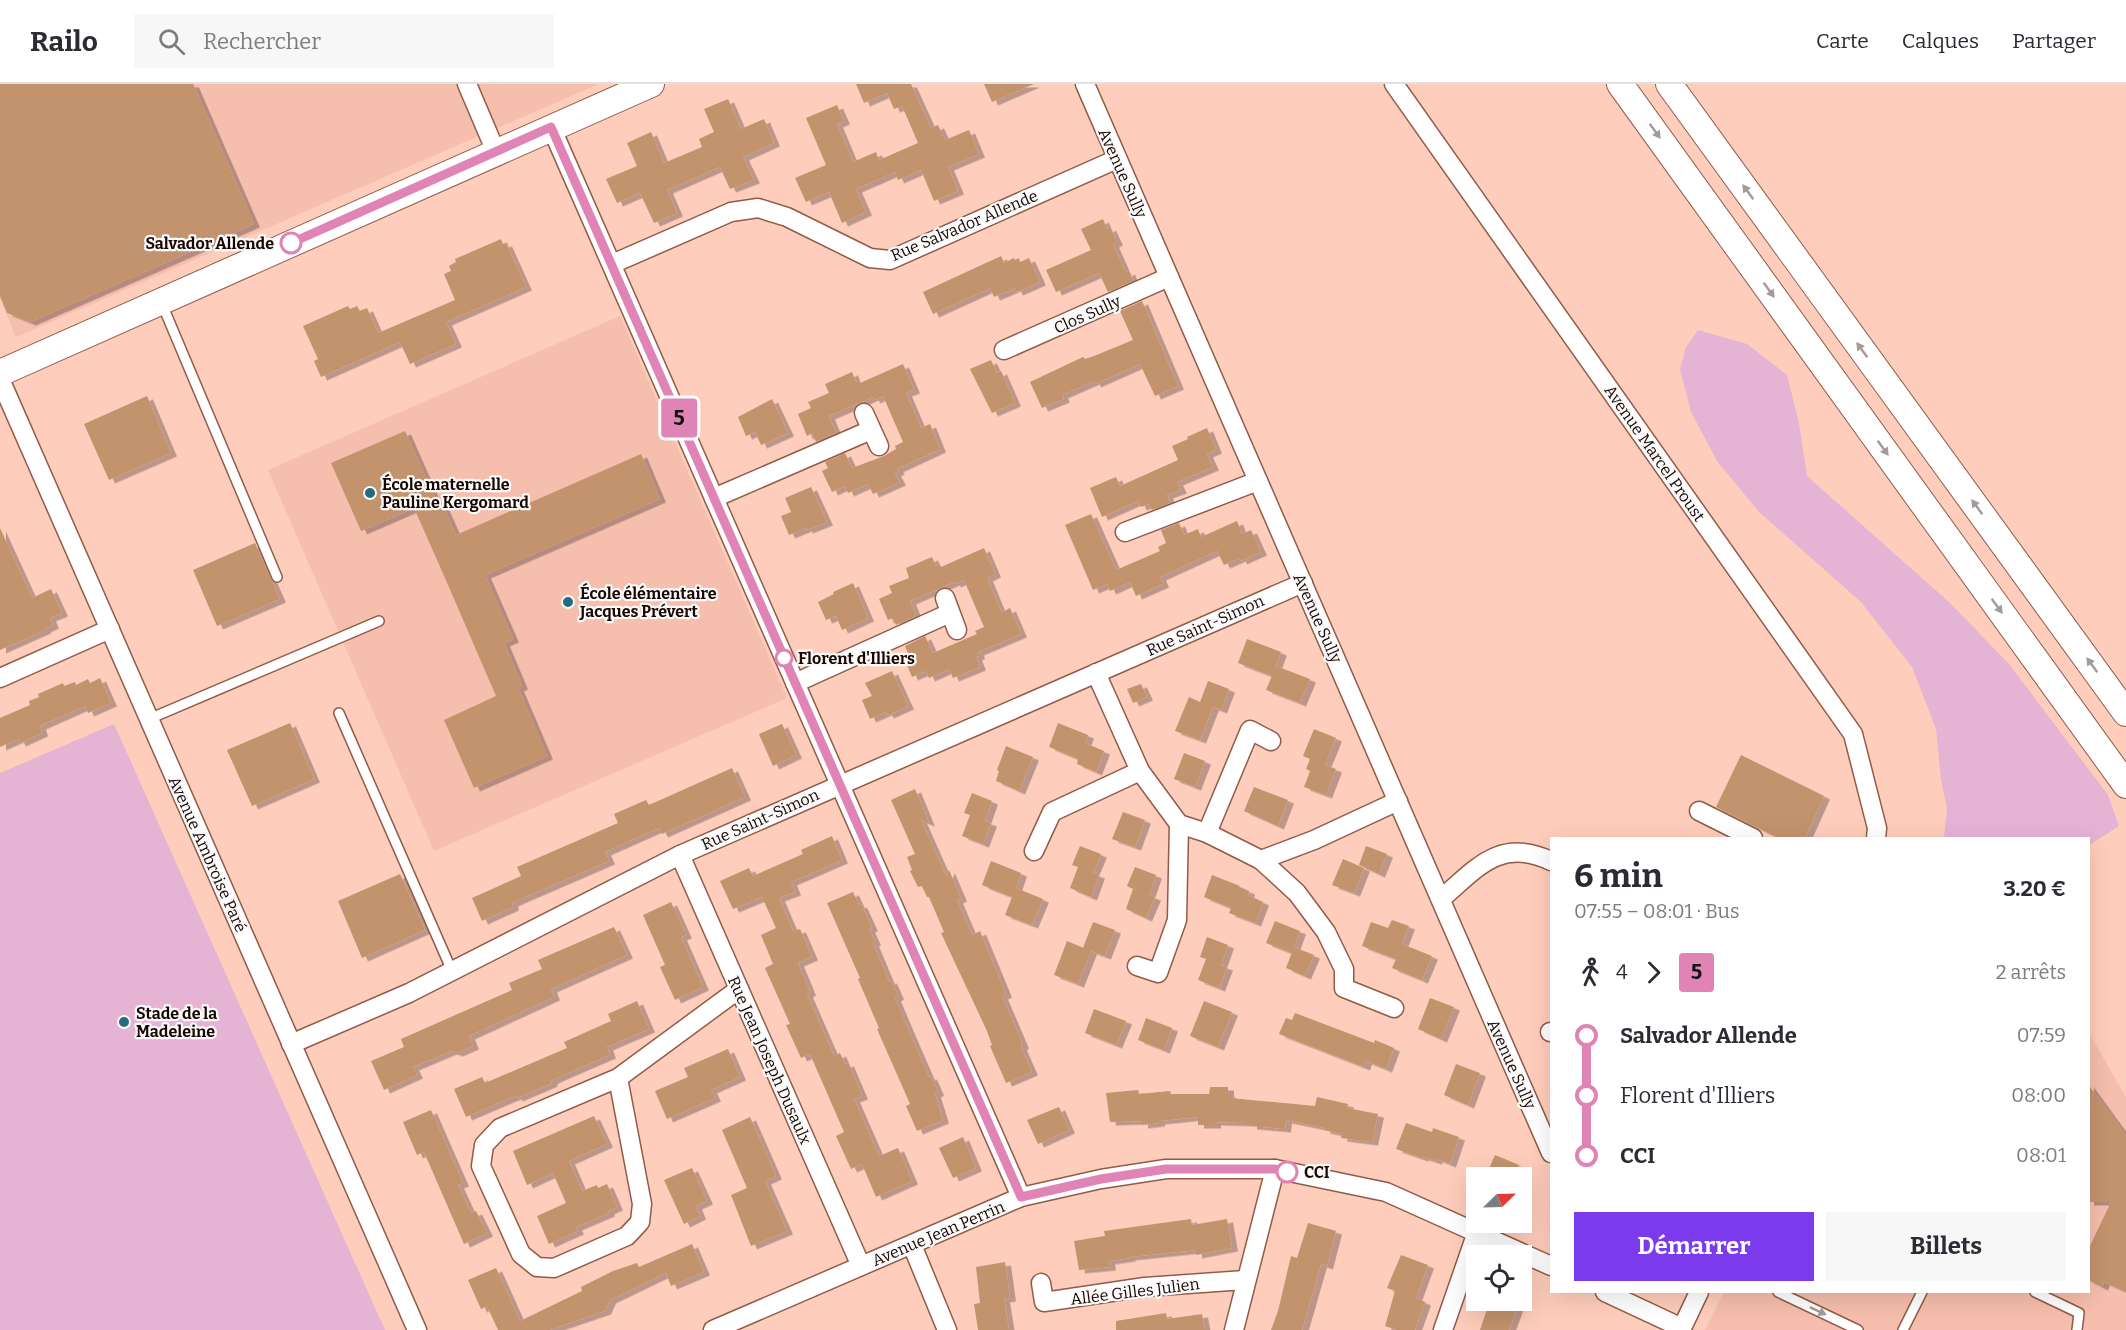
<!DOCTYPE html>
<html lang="fr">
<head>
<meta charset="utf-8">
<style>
	:root { --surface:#fff; --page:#f7f7f7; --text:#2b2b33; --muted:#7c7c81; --line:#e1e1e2; --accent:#7c3aed }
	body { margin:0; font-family:Bitter,serif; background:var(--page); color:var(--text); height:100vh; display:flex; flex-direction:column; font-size:22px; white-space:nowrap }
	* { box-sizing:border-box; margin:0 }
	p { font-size:20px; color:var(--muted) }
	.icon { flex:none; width:33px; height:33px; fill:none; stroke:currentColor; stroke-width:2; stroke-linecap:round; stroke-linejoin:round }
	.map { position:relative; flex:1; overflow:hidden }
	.details { position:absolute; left:1550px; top:753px; width:540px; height:456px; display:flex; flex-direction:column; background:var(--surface); border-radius:0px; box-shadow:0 6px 24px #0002 }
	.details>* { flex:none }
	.badge { padding:0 12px; border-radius:4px; font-size:21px; line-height:39px }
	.needle { width:39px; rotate:67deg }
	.fabs { position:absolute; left:1466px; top:1083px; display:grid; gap:12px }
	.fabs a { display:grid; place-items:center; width:66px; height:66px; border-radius:0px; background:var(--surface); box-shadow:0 6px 24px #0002; font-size:30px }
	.map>.badge { position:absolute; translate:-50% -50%; box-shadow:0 0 0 3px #fff }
	.legs { display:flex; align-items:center; gap:9px; height:66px; padding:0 24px; font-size:20px }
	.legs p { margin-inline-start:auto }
	.summary { display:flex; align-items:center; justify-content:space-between; height:102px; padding:0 24px }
	h1 { font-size:33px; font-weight:700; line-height:45px }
	.button { display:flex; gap:12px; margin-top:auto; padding:12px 24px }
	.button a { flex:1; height:69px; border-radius:0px; background:var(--accent); color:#fff; font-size:24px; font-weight:700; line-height:69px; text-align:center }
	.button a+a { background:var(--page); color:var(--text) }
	ul { padding:0 24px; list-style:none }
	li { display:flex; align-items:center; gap:21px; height:60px; font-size:22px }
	li i { display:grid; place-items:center; width:9px; height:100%; margin:0 8px; background:currentColor }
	li i::after { content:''; width:15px; height:15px; margin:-8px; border:4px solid; border-radius:50%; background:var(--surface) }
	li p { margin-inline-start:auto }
	li:first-child i { background:linear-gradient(#0000 50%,currentColor 0) }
	li:last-child i { background:linear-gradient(currentColor 50%,#0000 0) }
	header { display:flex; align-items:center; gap:36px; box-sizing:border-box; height:84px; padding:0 30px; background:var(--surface); border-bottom:2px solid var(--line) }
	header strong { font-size:28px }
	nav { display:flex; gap:33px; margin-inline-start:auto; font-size:21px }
	.search { width:420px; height:54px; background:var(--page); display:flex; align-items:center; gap:15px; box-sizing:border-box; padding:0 21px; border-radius:0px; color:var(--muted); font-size:22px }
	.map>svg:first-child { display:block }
</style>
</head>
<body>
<header>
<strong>Railo</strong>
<div class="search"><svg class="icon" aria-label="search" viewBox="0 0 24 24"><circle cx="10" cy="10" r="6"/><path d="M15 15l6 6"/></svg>Rechercher</div>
<nav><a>Carte</a><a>Calques</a><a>Partager</a></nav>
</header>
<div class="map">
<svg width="2126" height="1246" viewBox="0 0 2126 1246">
	<defs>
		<filter id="shadow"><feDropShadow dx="6" dy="3.5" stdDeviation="0" flood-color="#0004"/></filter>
	</defs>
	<rect width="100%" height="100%" fill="#ffcdbb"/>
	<g fill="#f6beac">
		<polygon points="0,0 599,0 16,253 0,214"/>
		<polygon points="620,232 787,614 434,767 268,386"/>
		<polygon points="2088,947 2126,1013 2126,1246 1705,1246 1724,1208 2088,1208"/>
	</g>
	<g fill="#e5b3d4">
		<polygon points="1698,246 1747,260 1787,291 1799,339 1807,392 1949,518 2009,580 2108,711 2119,742 2088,762 2088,754 1944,754 1947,724 1941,696 1936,645 1912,583 1861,518 1759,428 1717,377 1691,328 1680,285 1686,263"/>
		<polygon points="114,640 359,1188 385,1246 0,1246 0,689"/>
	</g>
	<g fill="#c3936d" filter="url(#shadow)">
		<polygon points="0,0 193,0 254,140 30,238 7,229 0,212"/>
		<polygon points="856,0 911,0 931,44 938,41 945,56 969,46 979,70 948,83 958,107 934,117 921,86 898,96 895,88 856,105 866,128 842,139 829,108 806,118 795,94 826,81 806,34 837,21 844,37 837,40 853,78 876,68 879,76 918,59 902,22 894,25 887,9 864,19"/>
		<polygon points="984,0 1034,0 992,18"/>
		<polygon points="728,15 741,45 764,35 774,59 743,73 754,96 730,105 720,83 667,106 677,129 654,139 640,109 617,119 606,95 637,82 627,59 651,48 664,79 702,63 699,55 714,48 704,25"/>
		<polygon points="1103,135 1107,145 1110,143 1117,158 1113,160 1126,189 1129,187 1133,197 1108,208 1099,189 1056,208 1046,186 1091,166 1081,145"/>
		<polygon points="501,155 503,160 506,159 526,203 446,238 456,260 410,280 400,258 321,293 314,277 318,275 303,242 348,222 350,225 357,222 360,227 367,224 378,249 455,216 444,190 451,187 449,182 456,178 455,175"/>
		<polygon points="1001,172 1004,179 1014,174 1015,176 1019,174 1020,178 1029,174 1040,198 1017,208 1015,204 994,213 990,204 933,230 923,208"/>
		<polygon points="1142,217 1178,302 1155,312 1140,280 1095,300 1094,297 1062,311 1064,315 1042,324 1030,298 1083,273 1085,275 1094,272 1133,256 1120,227"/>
		<polygon points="991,276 997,289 1001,287 1015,319 992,329 970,285"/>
		<polygon points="903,280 914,306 906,309 921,344 930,340 940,365 897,385 899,387 895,389 900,398 873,410 868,400 848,409 845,402 832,408 822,387 828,384 825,378 845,369 852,384 884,372 896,365 895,362 903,358 883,312 874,316 873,313 829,332 836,349 816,358 812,349 807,352 798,330 811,324 808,318 829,309 825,300 852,288 856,298 859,296 860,299"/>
		<polygon points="147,312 171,369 109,396 84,340"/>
		<polygon points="772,315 788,349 761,361 755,348 746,352 738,333"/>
		<polygon points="1207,344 1216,366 1207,370 1213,383 1177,398 1181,406 1167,411 1170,419 1152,426 1149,420 1141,423 1138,417 1102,433 1090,404 1116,393 1120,402 1178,376 1172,362 1188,355 1187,353"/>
		<polygon points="405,347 435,415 439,413 456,451 641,370 660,415 485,491 513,555 504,559 522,602 518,604 547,672 474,704 444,636 496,612 445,494 414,424 361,447 331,379"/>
		<polygon points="811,403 827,438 807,446 806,444 789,451 781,432 791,428 785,414"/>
		<polygon points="1091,430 1116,486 1160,467 1158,463 1166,459 1161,446 1179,439 1184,451 1198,445 1201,453 1237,437 1242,450 1251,446 1261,468 1241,477 1240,474 1224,481 1217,467 1160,493 1163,500 1136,512 1130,498 1110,507 1107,500 1093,506 1065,441"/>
		<polygon points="0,444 32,514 51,505 62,529 50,534 53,541 45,545 45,546 0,566"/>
		<polygon points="255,459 280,515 217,542 193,486"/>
		<polygon points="984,464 995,490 987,494 999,523 1002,528 1010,524 1021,550 978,568 979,572 976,573 980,583 953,594 949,585 929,594 926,587 912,593 903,571 908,569 905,562 925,552 933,569 977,550 975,547 984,543 964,496 955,500 954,498 910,517 916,532 896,541 893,534 888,536 879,515 892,509 889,502 909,494 906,484 932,473 936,482 940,481 941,483"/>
		<polygon points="853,499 868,534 842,546 836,532 826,536 818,518 834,510 833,508"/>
		<polygon points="1247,555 1281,568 1272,592 1238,579"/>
		<polygon points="1276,582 1310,595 1300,619 1266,606"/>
		<polygon points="892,587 908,622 888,631 886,628 870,635 862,616 872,612 865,599"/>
		<polygon points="100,594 111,619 88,629 85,622 40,642 42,649 20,659 18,655 0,663 0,634 30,621 29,617 39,613 38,610 63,599 64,602 75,598 76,601 88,595 90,599"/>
		<polygon points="1208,597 1229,605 1221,626 1213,623 1200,656 1175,647 1189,613 1200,618"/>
		<polygon points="1141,600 1147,613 1133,619 1127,605"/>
		<polygon points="290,639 314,695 252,722 227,666"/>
		<polygon points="1058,639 1088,651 1085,659 1104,667 1096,688 1077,680 1078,675 1049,663"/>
		<polygon points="782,640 796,671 773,682 759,650"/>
		<polygon points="1314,645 1336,654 1325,681 1336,685 1326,711 1304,703 1310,687 1306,685 1310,675 1303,672"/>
		<polygon points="1006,662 1033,673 1019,707 996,697 999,687 997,686"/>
		<polygon points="1184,669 1205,677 1195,703 1174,695"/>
		<polygon points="1741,671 1824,712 1805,754 1778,754 1716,723"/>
		<polygon points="732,684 745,713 662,750 659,744 605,768 609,777 512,819 513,823 482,837 472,814 521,792 517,783 618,739 614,730 646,716 649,721"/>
		<polygon points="1254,703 1288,716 1278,742 1244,727"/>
		<polygon points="915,705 929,739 921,736 946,792 949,786 961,814 957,816 972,851 980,847 1006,910 1002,912 1023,961 1021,963 1032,988 1006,999 990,962 992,961 987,947 941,849 944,848 929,813 927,813 922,802 918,803 910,787 912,786 907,773 915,770 891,716"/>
		<polygon points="972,709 992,717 985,737 991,739 983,760 962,752 970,731 964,729"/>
		<polygon points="1123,728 1145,736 1135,763 1112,755"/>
		<polygon points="832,752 842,776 791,798 795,808 779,814 793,847 800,845 812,873 798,879 810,908 807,910 834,972 840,969 845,980 848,979 862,1012 854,1015 879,1072 898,1064 912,1097 876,1113 862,1080 851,1085 836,1052 844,1048 810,970 801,974 786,941 790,940 765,884 773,880 761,851 776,844 762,813 733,825 720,797 749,784 753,792 803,770 801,766"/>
		<polygon points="1080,762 1101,770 1093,789 1099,791 1091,813 1070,804 1078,783 1072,781"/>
		<polygon points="1366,762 1387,770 1379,790 1359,781"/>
		<polygon points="1343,775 1364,784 1354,809 1332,801"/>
		<polygon points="991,777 1021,789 1016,804 1043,815 1032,841 1005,831 1012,813 982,801"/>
		<polygon points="1135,783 1156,791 1149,811 1155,813 1146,834 1126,825 1133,805 1127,802"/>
		<polygon points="400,790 425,846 362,874 338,817"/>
		<polygon points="1212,791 1240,802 1239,803 1249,807 1248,811 1263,818 1255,839 1229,829 1231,824 1204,813"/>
		<polygon points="853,808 859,821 861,820 872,844 869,845 875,858 873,859 889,897 891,896 898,912 895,914 909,947 929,993 931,992 938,1008 935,1010 943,1036 917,1047 906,1022 910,1020 877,945 879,944 858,895 860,894 827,819"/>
		<polygon points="671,818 686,851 681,853 703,903 675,916 660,883 665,881 643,831"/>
		<polygon points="1392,836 1409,842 1402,860 1432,872 1422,896 1392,884 1396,875 1362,862 1371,838 1388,844"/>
		<polygon points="1275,837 1300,847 1292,869 1266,859"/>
		<polygon points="1093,838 1115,846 1105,872 1091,867 1078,900 1054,891 1067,857 1086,865 1083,864"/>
		<polygon points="614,843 627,871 551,905 554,913 469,952 473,962 457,969 451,967 413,983 417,991 384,1006 371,977 404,963 401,955 512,906 509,899 542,885 538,876"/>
		<polygon points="1207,853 1228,861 1221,881 1227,883 1219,904 1198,896 1206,875 1200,873"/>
		<polygon points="1294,863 1314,871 1305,892 1286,884"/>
		<polygon points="1430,914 1454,923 1441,955 1418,945"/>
		<polygon points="637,917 649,945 607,963 610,971 559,993 551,997 552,999 517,1014 516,1012 508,1015 466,1033 454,1005 482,993 485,999 567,964 564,958 611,937 608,930"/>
		<polygon points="1204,917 1232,928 1218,963 1190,952"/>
		<polygon points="1094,925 1126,937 1116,961 1085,949"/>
		<polygon points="1295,929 1374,959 1375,956 1394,964 1386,985 1366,977 1364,983 1279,950 1286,934 1292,936"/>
		<polygon points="1146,934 1172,944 1164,966 1138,956"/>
		<polygon points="728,965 740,993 711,1006 715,1014 667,1035 655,1007 688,993 684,984"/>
		<polygon points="1456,980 1480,989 1468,1021 1444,1011"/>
		<polygon points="2088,1000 2126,1052 2126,1208 2104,1198 2102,1203 2088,1196 2088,1166 2111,1118 2088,1118"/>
		<polygon points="1210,1003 1228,1003 1228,1010 1230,1010 1230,1014 1315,1022 1317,1013 1348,1020 1347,1024 1378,1030 1372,1058 1341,1054 1342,1050 1324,1046 1325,1044 1286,1036 1285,1045 1251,1042 1251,1039 1215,1038 1215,1041 1198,1041 1198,1033 1159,1037 1159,1039 1142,1041 1142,1037 1110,1038 1106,1009 1138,1006 1139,1010 1170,1007 1171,1010 1209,1010"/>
		<polygon points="1059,1023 1069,1046 1038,1060 1027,1036"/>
		<polygon points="431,1026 463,1099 458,1101 471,1129 476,1127 487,1149 464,1160 424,1068 417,1071 403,1038"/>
		<polygon points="594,1032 607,1060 569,1077 582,1107 597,1101 598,1104 607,1100 617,1123 608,1127 609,1129 576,1143 578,1147 549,1160 537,1132 566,1119 553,1089 527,1101 513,1067"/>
		<polygon points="750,1033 776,1092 765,1097 787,1147 751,1162 731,1111 747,1104 722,1046"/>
		<polygon points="1406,1039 1432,1048 1433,1044 1459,1053 1450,1080 1437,1075 1436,1077 1423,1073 1422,1074 1396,1065"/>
		<polygon points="963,1053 976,1084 953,1094 939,1064"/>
		<polygon points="1495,1071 1519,1081 1513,1094 1485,1094"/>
		<polygon points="692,1084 707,1117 696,1122 700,1132 684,1140 664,1096"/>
		<polygon points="1191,1135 1192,1141 1227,1135 1232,1164 1196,1171 1196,1166 1129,1173 1130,1174 1109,1177 1110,1183 1079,1186 1074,1157 1105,1152 1104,1147"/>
		<polygon points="1308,1139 1336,1147 1327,1182 1321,1180 1302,1246 1271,1246 1278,1227 1291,1172 1297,1174"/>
		<polygon points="692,1160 704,1188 671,1202 666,1189 610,1216 605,1227 549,1246 498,1246 487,1222 481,1225 468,1196 496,1184 520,1237 582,1207 581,1203 613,1187 637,1179 639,1183"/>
		<polygon points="1401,1171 1428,1181 1416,1214 1425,1218 1415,1246 1397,1246 1385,1242 1395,1207 1387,1204"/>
		<polygon points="1005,1178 1010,1214 1004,1215 1009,1246 978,1246 974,1220 980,1219 976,1183"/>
		<polygon points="1490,1216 1520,1216 1509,1246 1480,1246"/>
		<polygon points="1166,1229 1167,1235 1202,1230 1205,1246 1116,1246 1116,1237"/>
	</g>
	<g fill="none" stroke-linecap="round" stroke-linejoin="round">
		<g stroke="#915b48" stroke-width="12">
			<g id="lane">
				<polyline points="162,220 277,493"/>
				<polyline points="339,629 452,887"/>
				<polyline points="149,635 379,537"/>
				<polyline points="1778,1208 1858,1246"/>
				<polyline points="2035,1208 2079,1229 2077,1246"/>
				<polyline points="1903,1246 1922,1208"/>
			</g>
		</g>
		<g stroke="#915b48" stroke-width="21">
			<g id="street">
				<polyline points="467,0 496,68"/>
				<polyline points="1085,0 1551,1069"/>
				<polyline points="1394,0 1853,650 1877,744 1876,754"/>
				<polyline points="551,43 1021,1113"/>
				<polyline points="612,180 731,128 758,124 787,133 870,174 890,176 1117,75"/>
				<polyline points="1004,266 1169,193"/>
				<polyline points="0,295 417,1246"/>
				<polyline points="864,329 879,362"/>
				<polyline points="714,414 871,346"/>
				<polyline points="1125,448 1258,397"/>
				<polyline points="945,514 957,546"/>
				<polyline points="1096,589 1140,687 1179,740 1207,749 1261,776 1314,756 1398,717"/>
				<polyline points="0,594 110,545"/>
				<polyline points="795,599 950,529"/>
				<polyline points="1699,727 1753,754"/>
				<polyline points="1207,749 1250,646 1271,657"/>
				<polyline points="1034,767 1052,728 1140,687"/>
				<polyline points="680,771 861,1182"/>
				<polyline points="1261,776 1297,809 1326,848 1344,885 1344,904 1394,924"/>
				<path d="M1441,815C1477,784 1500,753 1551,777"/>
				<polyline points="1137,882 1158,889 1177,836 1179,740"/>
				<polyline points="1550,948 1551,948"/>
				<polyline points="291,960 409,909 680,771 1303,499"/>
				<polyline points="618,994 642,1120 640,1138 627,1152 554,1184 537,1183 521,1170 481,1082 484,1061 500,1044 618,994 739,905"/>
				<polyline points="912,1161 947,1246"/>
				<polyline points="1041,1199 1044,1218 1145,1203 1245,1196"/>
				<polyline points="1605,1208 1682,1244"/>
				<polyline points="713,1246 1021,1113 1101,1095 1166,1085 1275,1085 1386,1108 1551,1182"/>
				<polyline points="1234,1246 1275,1085"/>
				<polyline points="1443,1246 1477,1148"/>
				<polyline points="1681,1246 1699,1208"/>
			</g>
		</g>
		<g stroke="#915b48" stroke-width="28">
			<g id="secondary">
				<polyline points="1620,0 2126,701"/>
				<polyline points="1669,0 2126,629"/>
				<polyline points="0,289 651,0"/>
			</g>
		</g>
		<use href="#lane" stroke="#fff" stroke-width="9"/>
		<use href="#street" stroke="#fff" stroke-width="18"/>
		<use href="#secondary" stroke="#fff" stroke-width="26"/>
	</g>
	<defs><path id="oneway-solid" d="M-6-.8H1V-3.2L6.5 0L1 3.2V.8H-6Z" transform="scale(1.5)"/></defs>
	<g fill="#a39b9a">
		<use href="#oneway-solid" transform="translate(1655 47) rotate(54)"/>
		<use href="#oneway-solid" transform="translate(1748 108) rotate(-126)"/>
		<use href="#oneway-solid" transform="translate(1769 206) rotate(54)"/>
		<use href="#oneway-solid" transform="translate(1862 266) rotate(-126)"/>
		<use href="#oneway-solid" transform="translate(1883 364) rotate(54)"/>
		<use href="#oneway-solid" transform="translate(1977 423) rotate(-126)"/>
		<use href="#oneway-solid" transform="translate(1997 522) rotate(54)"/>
		<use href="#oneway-solid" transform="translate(2092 581) rotate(-126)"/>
		<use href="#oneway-solid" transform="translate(1818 1227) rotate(25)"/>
	</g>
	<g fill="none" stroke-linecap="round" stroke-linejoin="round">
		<g stroke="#fff" stroke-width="14">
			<polyline id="line-1" points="291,159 551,43 1021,1113 1101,1095 1166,1085 1275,1085 1287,1088"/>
		</g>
		<use href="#line-1" stroke="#df84b5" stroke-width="9"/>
	</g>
	<g fill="#fff" stroke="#df84b5" stroke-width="3">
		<circle cx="291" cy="159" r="10"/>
		<circle cx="784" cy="574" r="8"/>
		<circle cx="1287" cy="1088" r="10"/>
	</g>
	<g fill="#286a7d" stroke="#fafafa" stroke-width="2">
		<circle cx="370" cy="409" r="6"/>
		<circle cx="568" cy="518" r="6"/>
		<circle cx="124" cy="938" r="6"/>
	</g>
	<g text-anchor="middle" stroke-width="4.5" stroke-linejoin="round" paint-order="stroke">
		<g font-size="16" fill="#190602" stroke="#fafafa">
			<text transform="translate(1123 89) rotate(66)" y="6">Avenue Sully</text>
			<text transform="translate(964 141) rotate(-23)" y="6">Rue Salvador Allende</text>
			<text transform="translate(1087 230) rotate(-24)" y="6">Clos Sully</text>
			<text transform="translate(1655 369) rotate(55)" y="6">Avenue Marcel Proust</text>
			<text transform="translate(1318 534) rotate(66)" y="6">Avenue Sully</text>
			<text transform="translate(1205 541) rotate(-24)" y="6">Rue Saint-Simon</text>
			<text transform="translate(760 735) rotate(-24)" y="6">Rue Saint-Simon</text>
			<text transform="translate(208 770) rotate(66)" y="6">Avenue Ambroise Paré</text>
			<text transform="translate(770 976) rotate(66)" y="6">Rue Jean Joseph Dusaulx</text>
			<text transform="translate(1512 980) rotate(66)" y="6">Avenue Sully</text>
			<text transform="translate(938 1149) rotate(-23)" y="6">Avenue Jean Perrin</text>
			<text transform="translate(1135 1207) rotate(-7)" y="6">Allée Gilles Julien</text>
		</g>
		<g font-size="16" font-weight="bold" fill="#190602" stroke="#fafafa" text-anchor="start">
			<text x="274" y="165" text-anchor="end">Salvador Allende</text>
			<text x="798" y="580">Florent d'Illiers</text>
			<text x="1304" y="1094">CCI</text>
		</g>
		<g font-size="16" font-weight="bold" fill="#190602" stroke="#fafafa" text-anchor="start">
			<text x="382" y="406">École maternelle<tspan x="382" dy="18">Pauline Kergomard</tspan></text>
			<text x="580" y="515">École élémentaire<tspan x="580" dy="18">Jacques Prévert</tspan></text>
			<text x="136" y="935">Stade de la<tspan x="136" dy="18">Madeleine</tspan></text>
		</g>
	</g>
</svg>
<div class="fabs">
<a><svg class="needle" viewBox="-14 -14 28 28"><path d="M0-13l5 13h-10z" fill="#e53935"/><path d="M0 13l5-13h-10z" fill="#7c7c81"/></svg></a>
<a><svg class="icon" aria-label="locate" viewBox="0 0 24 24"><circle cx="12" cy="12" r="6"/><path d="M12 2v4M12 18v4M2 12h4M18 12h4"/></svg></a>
</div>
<b class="badge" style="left:679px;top:334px;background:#df84b5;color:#111">5</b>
<section class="details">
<div class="summary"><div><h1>6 min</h1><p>07:55 – 08:01 · Bus</p></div><b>3.20 €</b></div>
<div class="legs"><svg class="icon" aria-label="walk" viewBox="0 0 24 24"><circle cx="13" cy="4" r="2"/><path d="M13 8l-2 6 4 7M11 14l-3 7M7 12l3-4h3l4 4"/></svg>4<svg class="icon" aria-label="forward" viewBox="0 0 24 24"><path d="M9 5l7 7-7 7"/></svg><b class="badge" style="background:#df84b5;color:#111">5</b><p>2 arrêts</p></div>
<ul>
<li><i style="color:#df84b5"></i><b>Salvador Allende</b><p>07:59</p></li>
<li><i style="color:#df84b5"></i><span>Florent d'Illiers</span><p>08:00</p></li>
<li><i style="color:#df84b5"></i><b>CCI</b><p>08:01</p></li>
</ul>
<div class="button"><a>Démarrer</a><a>Billets</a></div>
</section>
</div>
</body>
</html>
